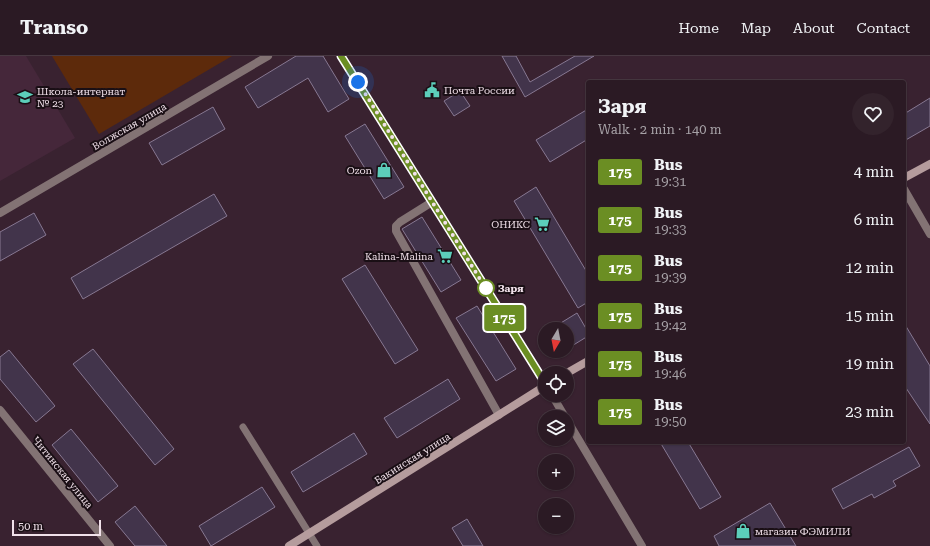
<!DOCTYPE html>
<html lang="en">
<head>
<meta charset="utf-8">
<style>
	:root { --surface:#2b1a24; --page:#33232c; --text:#f1f3f6; --muted:#a6a1a6; --line:#473841 }
	body { margin:0; font-family:"Roboto Serif",serif; background:var(--page); color:var(--text); height:100vh; display:flex; flex-direction:column; font-size:15px; white-space:nowrap }
	* { box-sizing:border-box; margin:0 }
	p { font-size:13px; color:var(--muted) }
	.icon { flex:none; width:22px; height:22px; fill:none; stroke:currentColor; stroke-width:2; stroke-linecap:round; stroke-linejoin:round }
	.map { position:relative; flex:1; overflow:hidden }
	.side { position:absolute; left:586px; top:24px; width:320px; height:364px; display:flex; flex-direction:column; background:var(--surface); border-radius:4px; box-shadow:0 1px 3px #0004,0 0 0 1px var(--line) }
	.side>* { flex:none }
	.badge { padding:0 8px; border-radius:3px; font-size:14px; line-height:26px }
	.needle { width:26px; rotate:190deg }
	.tools { position:absolute; left:538px; top:266px; display:grid; gap:8px }
	.tools a { display:grid; place-items:center; width:36px; height:36px; border-radius:50%; background:var(--surface); box-shadow:0 1px 3px #0004,0 0 0 1px var(--line); font-size:20px }
	.scale { position:absolute; left:12px; bottom:10px; width:89px; box-sizing:border-box; padding-left:4px; border:2px solid #f1e1ea; border-top:0; font-size:11px; line-height:14px; white-space:nowrap; color:#f1e1ea; -webkit-text-stroke:3px #1a0f15; paint-order:stroke }
	.you { position:absolute; width:20px; height:20px; margin:-10px; border:3px solid #fff; border-radius:50%; background:#1a73e8; box-shadow:0 0 0 6px #1a73e833 }
	.map>.badge { position:absolute; translate:-50% -50%; box-shadow:0 0 0 2px #fff }
	.round { display:grid; place-items:center; flex:none; width:42px; height:42px; border-radius:21px; background:var(--page) }
	.head { display:flex; align-items:center; justify-content:space-between; height:68px; padding:0 12px }
	h1 { font-size:19px; font-weight:700; line-height:30px }
	ul { padding:0; list-style:none }
	li { display:flex; align-items:center; gap:12px; height:48px; padding:0 12px }
	li div { flex:1 }
	li b { display:block; font-size:15px }
	li em { font-style:normal }
	li .badge { min-width:44px; font-weight:700; text-align:center }
	header { display:flex; align-items:center; gap:24px; box-sizing:border-box; height:56px; padding:0 20px; background:var(--surface); border-bottom:1px solid var(--line) }
	header strong { font-size:19px }
	nav { display:flex; gap:22px; margin-inline-start:auto; font-size:14px }
	.map>svg:first-child { display:block }
</style>
</head>
<body>
<header>
<strong>Transo</strong>
<nav><a>Home</a><a>Map</a><a>About</a><a>Contact</a></nav>
</header>
<div class="map">
<svg width="930" height="490" viewBox="0 0 930 490">
	<rect width="100%" height="100%" fill="#392230"/>
	<polygon fill="#45273a" points="0,0 26,0 75,82 0,125"/>
	<polygon fill="#5d2a0b" points="52,0 232,0 99,78"/>
	<g fill="#42344b" stroke="#877892">
		<polygon points="296,0 323,0 349,43 328,56 308,22 258,52 245,31"/>
		<polygon points="502,0 516,0 530,26 575,0 594,0 525,41"/>
		<polygon points="460,35 470,50 454,60 444,45"/>
		<polygon points="930,42 930,70 904,85 904,58"/>
		<polygon points="213,51 225,73 162,109 149,87"/>
		<polygon points="588,53 588,83 550,106 536,84"/>
		<polygon points="365,68 404,131 384,143 345,80"/>
		<polygon points="536,131 588,218 588,246 578,252 514,145"/>
		<polygon points="214,138 227,160 83,243 71,222"/>
		<polygon points="34,157 46,179 0,205 0,176"/>
		<polygon points="422,161 461,224 441,236 402,173"/>
		<polygon points="365,209 418,294 395,308 342,223"/>
		<polygon points="477,250 516,313 496,325 456,262"/>
		<polygon points="577,257 588,276 588,280 567,293 567,273 551,273"/>
		<polygon points="904,267 930,310 930,368 904,329"/>
		<polygon points="93,293 174,393 155,409 73,308"/>
		<polygon points="9,294 55,350 36,366 0,323 0,301"/>
		<polygon points="448,323 460,343 397,382 384,362"/>
		<polygon points="71,373 118,430 98,446 52,389"/>
		<polygon points="354,377 367,398 303,436 291,416"/>
		<polygon points="660,386 688,386 721,441 700,453"/>
		<polygon points="909,391 920,410 893,425 896,430 874,442 872,438 843,453 832,433"/>
		<polygon points="262,431 275,451 211,490 199,470"/>
		<polygon points="770,447 796,490 719,490 714,480"/>
		<polygon points="135,450 167,490 135,490 115,466"/>
		<polygon points="467,463 483,490 463,490 452,472"/>
	</g>
	<g fill="none" stroke-linecap="round" stroke-linejoin="round">
		<polyline stroke="#837374" stroke-width="7" points="243,371 317,490"/>
		<g stroke="#837374" stroke-width="8">
			<polyline points="341,0 545,327"/>
			<polyline points="904,133 930,178"/>
			<polyline points="432,146 400,166 396,170 396,175 499,359"/>
			<polyline points="0,157 268,0"/>
			<polyline points="552,339 565,361"/>
			<polyline points="0,354 110,490"/>
			<polyline points="567,364 642,490"/>
		</g>
		<g stroke="#b59c9d" stroke-width="8">
			<polyline points="904,122 930,108"/>
			<polyline points="567,317 588,305"/>
			<polyline points="289,490 545,330"/>
		</g>
	</g>
	<g fill="none" stroke-linecap="round" stroke-linejoin="round">
		<g stroke="#fff" stroke-width="9">
			<polyline id="line" points="341,0 545,327"/>
		</g>
		<use href="#line" stroke="#6b8e23" stroke-width="6"/>
		<polyline stroke="#f1e1ea" stroke-width="4" stroke-dasharray="0 7.2" points="358,26 488,236 486,232"/>
	</g>
	<defs>
		<g id="civic-bare" transform="scale(1.2)"><path d="M-.6-6.5H3V-4.5H.6V-3L4-1V1h2V6H-6V1h2V-1L-.6-3ZM-1.2 2.5V6h2.4V2.5Z" fill="#5cceba" stroke="#1a0f15" stroke-width="2.5" paint-order="stroke"/></g>
		<g id="school-bare" transform="scale(1.2)"><path d="M0-5L7-2L0 1L-7-2ZM-4 1L0 2.5L4 1V4Q0 6-4 4Z" fill="#5cceba" stroke="#1a0f15" stroke-width="2.5" paint-order="stroke"/></g>
		<g id="shop-bare" transform="scale(1.2)"><path d="M-5-2.5h2.3a2.7 3.5 0 0 1 5.4 0H5L5.5 6h-11ZM-1.5-2.5h3a1.5 2.3 0 0 0-3 0Z" fill="#5cceba" stroke="#1a0f15" stroke-width="2.5" paint-order="stroke"/></g>
		<g id="supermarket-bare" transform="scale(1.2)"><path d="M-6-5.5h2.5l.6 2H6L4.5 2H-2.5L-4.4-4H-6ZM-1.5 3.2a1.3 1.3 0 1 0 .1 0ZM3 3.2a1.3 1.3 0 1 0 .1 0Z" fill="#5cceba" stroke="#1a0f15" stroke-width="2.5" paint-order="stroke"/></g>
	</defs>
	<g fill-rule="evenodd">
		<use href="#civic-bare" x="432" y="34"/>
		<use href="#school-bare" x="25" y="41"/>
		<use href="#shop-bare" x="384" y="114"/>
		<use href="#supermarket-bare" x="542" y="168"/>
		<use href="#supermarket-bare" x="445" y="200"/>
		<use href="#shop-bare" x="743" y="475"/>
	</g>
	<circle fill="#fff" stroke="#6b8e23" stroke-width="2" cx="486" cy="232" r="8"/>
	<g text-anchor="middle" stroke-width="4" stroke-linejoin="round" paint-order="stroke">
		<g font-size="10" fill="#f1e1ea" stroke="#1a0f15" text-anchor="start">
			<text x="444" y="38">Почта России</text>
			<text x="37" y="39">Школа-интернат<tspan x="37" dy="12">№ 23</tspan></text>
			<text x="372" y="118" text-anchor="end">Ozon</text>
			<text x="530" y="172" text-anchor="end">ОНИКС</text>
			<text x="433" y="204" text-anchor="end">Kalina-Malina</text>
			<text x="755" y="479">магазин ФЭМИЛИ</text>
		</g>
		<g font-size="10" fill="#f1e1ea" stroke="#1a0f15">
			<text transform="translate(129 70) rotate(-30)" y="4">Волжская улица</text>
			<text transform="translate(412 402) rotate(-32)" y="4">Бакинская улица</text>
			<text transform="translate(63 416) rotate(51)" y="4">Читинская улица</text>
		</g>
		<g font-size="10" font-weight="bold" fill="#f1e1ea" stroke="#1a0f15" text-anchor="start">
			<text x="498" y="236">Заря</text>
		</g>
	</g>
</svg>
<div class="tools">
<a><svg class="needle" viewBox="-14 -14 28 28"><path d="M0-13l5 13h-10z" fill="#e53935"/><path d="M0 13l5-13h-10z" fill="#a6a1a6"/></svg></a>
<a><svg class="icon" aria-label="locate" viewBox="0 0 24 24"><circle cx="12" cy="12" r="6"/><path d="M12 2v4M12 18v4M2 12h4M18 12h4"/></svg></a>
<a><svg class="icon" aria-label="layers" viewBox="0 0 24 24"><path d="M12 4l9 5-9 5-9-5zM3 14l9 5 9-5"/></svg></a>
<a>+</a>
<a>−</a>
</div>
<div class="scale">50 m</div>
<div class="you" style="left:358px;top:26px"></div>
<b class="badge" style="left:504px;top:262px;background:#6b8e23;color:#fff">175</b>
<section class="side">
<div class="head"><div><h1>Заря</h1><p>Walk · 2 min · 140 m</p></div><a class="round"><svg class="icon" aria-label="heart" viewBox="0 0 24 24"><path d="M12 20l-8-8c-3-5 5-10 8-4 3-6 11-1 8 4z"/></svg></a></div>
<ul>
<li><span class="badge" style="background:#6b8e23;color:#fff">175</span><div><b>Bus</b><p>19:31</p></div><em>4 min</em></li>
<li><span class="badge" style="background:#6b8e23;color:#fff">175</span><div><b>Bus</b><p>19:33</p></div><em>6 min</em></li>
<li><span class="badge" style="background:#6b8e23;color:#fff">175</span><div><b>Bus</b><p>19:39</p></div><em>12 min</em></li>
<li><span class="badge" style="background:#6b8e23;color:#fff">175</span><div><b>Bus</b><p>19:42</p></div><em>15 min</em></li>
<li><span class="badge" style="background:#6b8e23;color:#fff">175</span><div><b>Bus</b><p>19:46</p></div><em>19 min</em></li>
<li><span class="badge" style="background:#6b8e23;color:#fff">175</span><div><b>Bus</b><p>19:50</p></div><em>23 min</em></li>
</ul>
</section>
</div>
</body>
</html>
